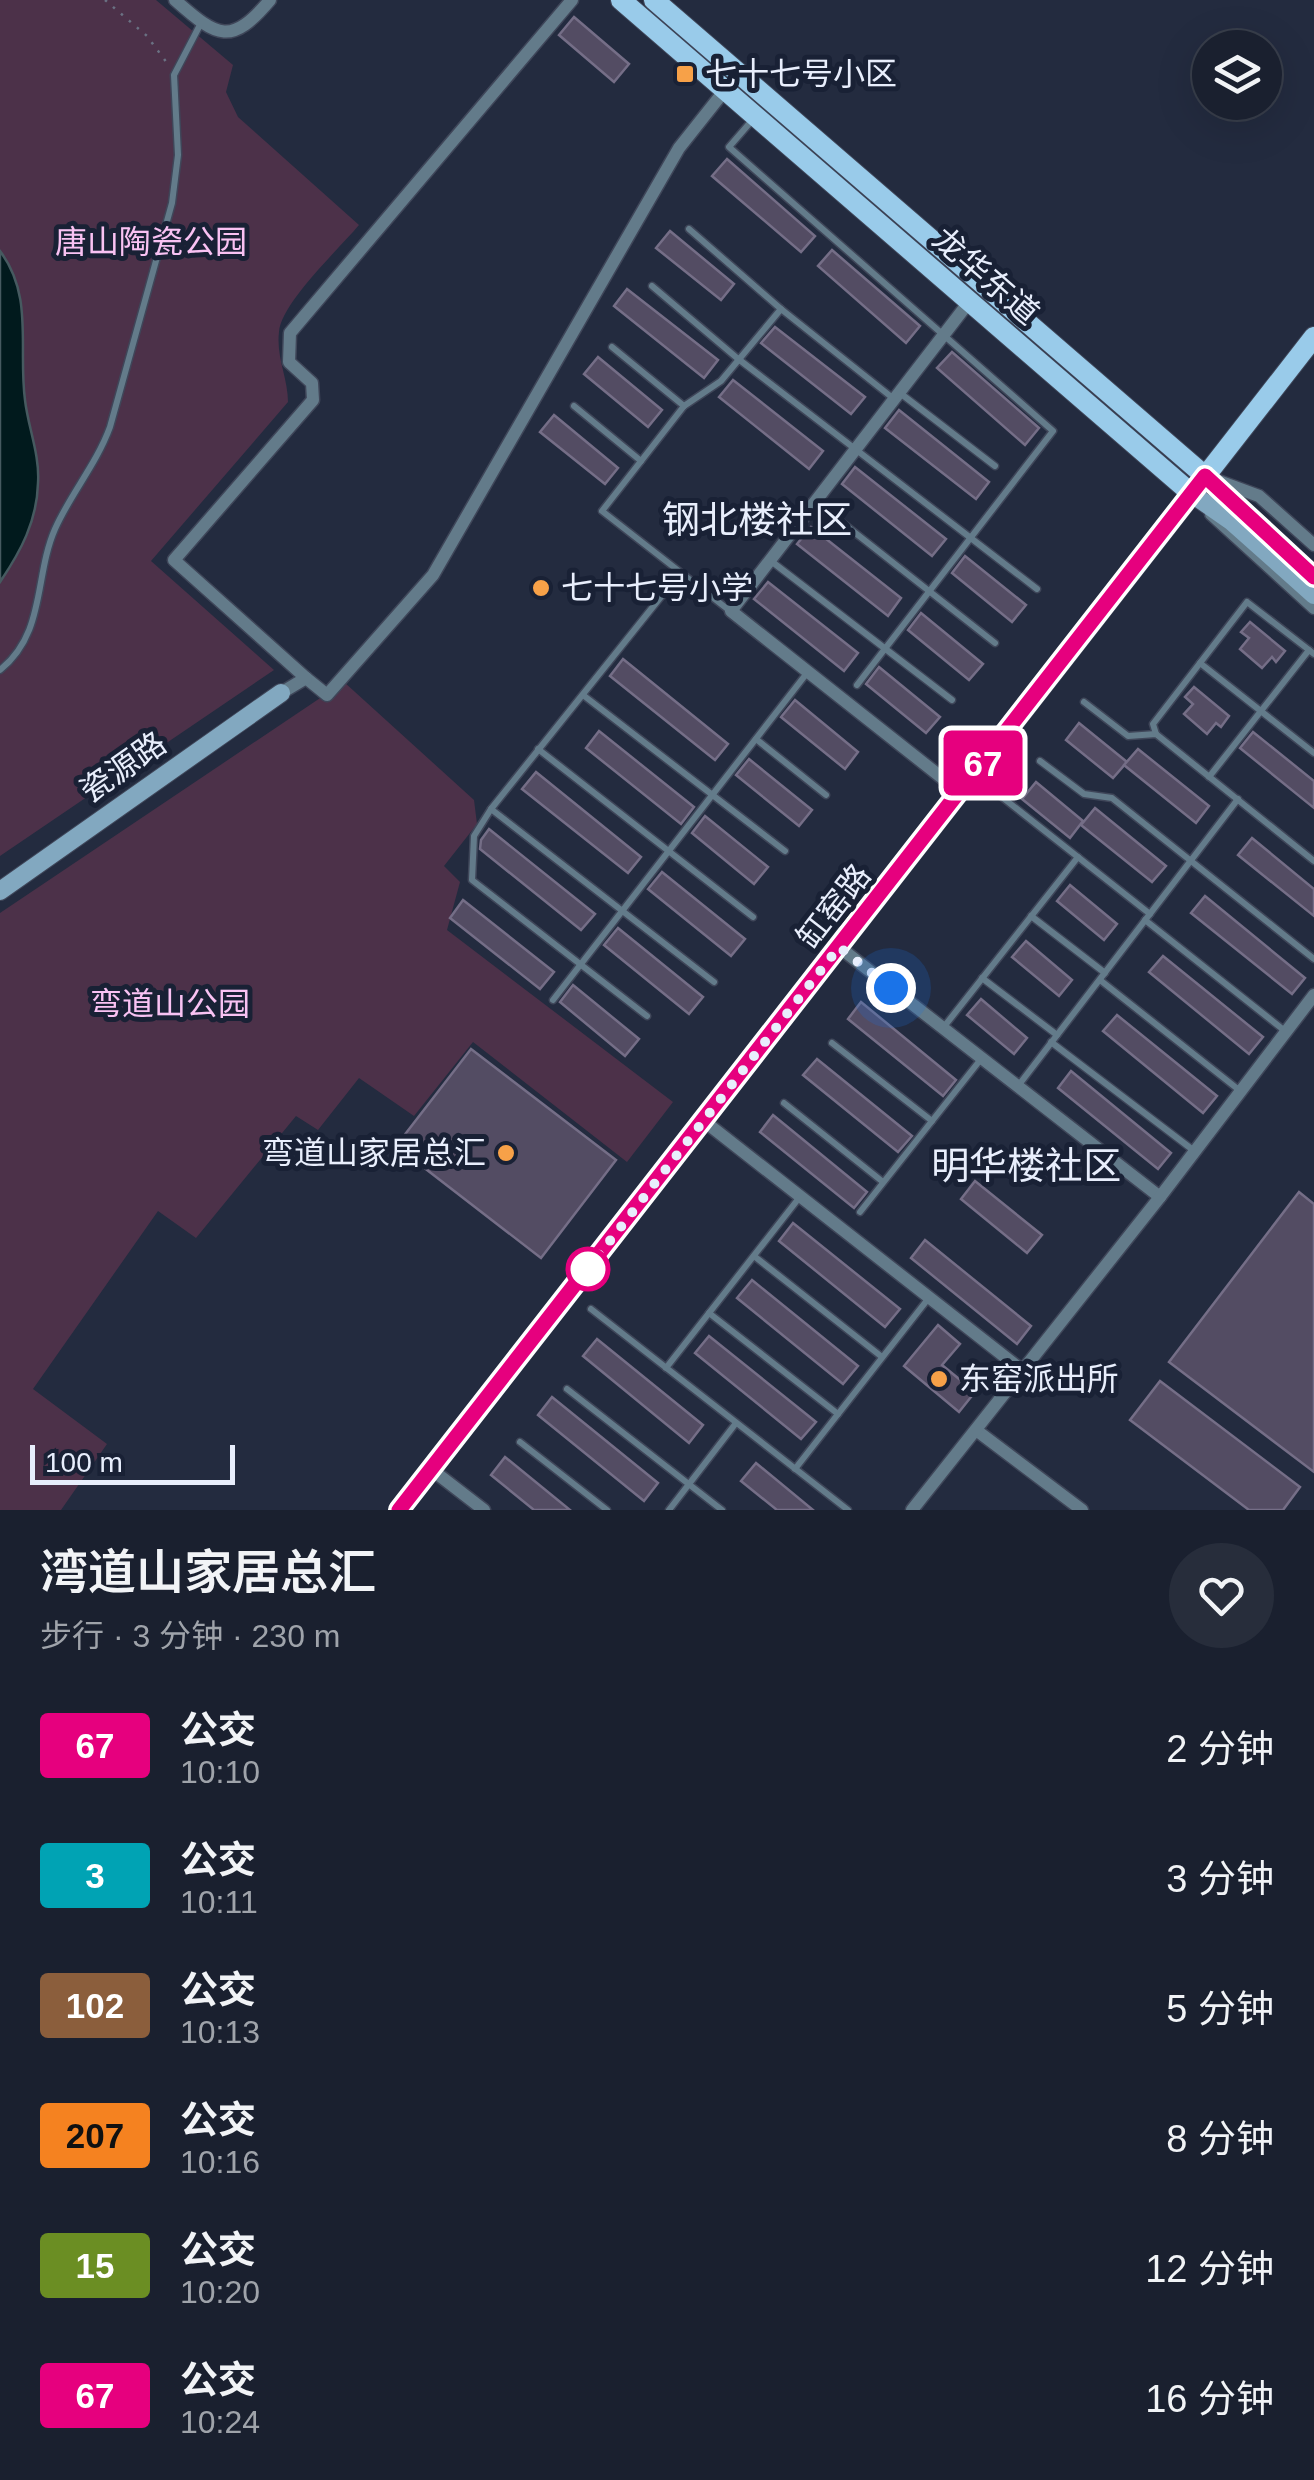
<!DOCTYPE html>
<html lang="zh">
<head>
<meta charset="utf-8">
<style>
	:root { --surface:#1a202f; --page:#272d3b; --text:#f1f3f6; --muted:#9fa3aa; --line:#383e4b }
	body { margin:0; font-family:Arial,"Noto Sans SC",sans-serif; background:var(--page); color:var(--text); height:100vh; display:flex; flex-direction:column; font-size:38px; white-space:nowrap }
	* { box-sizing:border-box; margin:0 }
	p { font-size:32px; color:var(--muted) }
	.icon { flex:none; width:55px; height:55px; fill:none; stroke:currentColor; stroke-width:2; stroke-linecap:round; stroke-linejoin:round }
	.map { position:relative; height:1510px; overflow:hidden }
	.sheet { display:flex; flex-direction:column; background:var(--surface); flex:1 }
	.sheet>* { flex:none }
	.badge { padding:0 20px; border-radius:8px; font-size:35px; line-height:65px }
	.fabs { position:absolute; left:1192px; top:30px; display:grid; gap:20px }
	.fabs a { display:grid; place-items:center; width:90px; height:90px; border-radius:50%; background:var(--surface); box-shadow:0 10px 40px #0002,0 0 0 2px var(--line); font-size:50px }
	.scale { position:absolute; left:30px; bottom:25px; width:205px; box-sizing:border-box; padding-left:10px; border:5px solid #e8eefc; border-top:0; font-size:28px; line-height:35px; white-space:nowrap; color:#e8eefc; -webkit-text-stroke:8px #192135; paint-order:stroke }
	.you { position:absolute; width:50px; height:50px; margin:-25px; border:8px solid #fff; border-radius:50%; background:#1a73e8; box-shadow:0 0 0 15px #1a73e833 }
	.map>.badge { position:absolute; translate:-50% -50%; box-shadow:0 0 0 5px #fff }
	.round { display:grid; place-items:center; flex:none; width:105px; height:105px; border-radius:52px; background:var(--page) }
	.head { display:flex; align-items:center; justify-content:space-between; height:170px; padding:0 40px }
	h1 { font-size:48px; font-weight:600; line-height:75px }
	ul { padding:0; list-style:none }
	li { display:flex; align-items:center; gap:30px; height:130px; padding:0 40px }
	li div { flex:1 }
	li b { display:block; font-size:38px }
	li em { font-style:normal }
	li .badge { min-width:110px; font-weight:700; text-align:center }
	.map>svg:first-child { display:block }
</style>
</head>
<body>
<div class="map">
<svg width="1314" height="1510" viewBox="0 0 1314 1510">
	<rect width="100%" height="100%" fill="#232b3f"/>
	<g fill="#4c3149">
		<path d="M0,0H156L233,65L226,92L238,117L359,225C339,249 281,303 279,332C276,357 288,378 288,402L151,561L274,670L0,856Z"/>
		<polygon points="344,682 474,800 477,824 444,866 460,882 447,930 673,1102 627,1162 473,1042 414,1116 359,1078 318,1130 296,1116 196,1238 158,1211 33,1389 107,1444 61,1510 0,1510 0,913"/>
	</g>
	<path fill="#011a1d" stroke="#465a60" stroke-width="2.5" d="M0,251C34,296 18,348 25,400C28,427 40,455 38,483C37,521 21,551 0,582Z"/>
	<g fill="#534c63" stroke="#756e87" stroke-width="2.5">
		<polygon points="574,17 629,64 614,82 559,35"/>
		<polygon points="727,159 815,236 801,252 712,176"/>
		<polygon points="670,231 734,284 721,300 656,248"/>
		<polygon points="832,250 920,326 906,343 818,266"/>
		<polygon points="627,289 718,360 704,378 614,306"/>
		<polygon points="775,327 865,397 851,414 761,343"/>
		<polygon points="952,352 1039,428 1025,445 937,368"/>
		<polygon points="598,357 662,410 648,427 584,374"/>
		<polygon points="733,380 823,451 809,469 719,397"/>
		<polygon points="899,410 989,482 976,499 885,428"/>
		<polygon points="554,415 618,468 605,484 540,432"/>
		<polygon points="855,467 946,539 932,556 842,484"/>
		<polygon points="811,527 901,598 888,616 797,544"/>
		<polygon points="965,556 1026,605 1012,622 952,573"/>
		<polygon points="768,582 858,653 844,671 754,599"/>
		<polygon points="921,613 983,664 969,680 908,630"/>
		<polygon points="1250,622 1285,651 1276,662 1272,657 1262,668 1240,649 1249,638 1241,632"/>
		<polygon points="623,659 728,744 715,760 610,676"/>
		<polygon points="879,667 940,717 926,733 866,684"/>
		<polygon points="1194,687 1229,716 1221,727 1216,723 1207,734 1184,714 1193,704 1185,697"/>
		<polygon points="795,700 858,752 845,769 781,717"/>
		<polygon points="1079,723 1127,762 1113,778 1066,740"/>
		<polygon points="599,731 694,807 681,824 586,748"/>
		<polygon points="1253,732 1314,781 1314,808 1240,748"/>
		<polygon points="1138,749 1209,806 1196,823 1124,765"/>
		<polygon points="749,759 812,810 799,826 736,775"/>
		<polygon points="536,772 641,857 628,873 522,789"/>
		<polygon points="1036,782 1083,821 1070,838 1022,799"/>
		<polygon points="1095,808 1166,866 1152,882 1081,825"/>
		<polygon points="705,816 768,867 754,884 692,833"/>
		<polygon points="489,829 595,914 581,930 480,849 481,840"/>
		<polygon points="1252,838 1314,889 1314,916 1238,855"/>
		<polygon points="662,872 745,939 731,956 648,889"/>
		<polygon points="1070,885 1117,924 1104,940 1057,901"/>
		<polygon points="1205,896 1305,978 1292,994 1191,913"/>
		<polygon points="463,900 554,972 540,989 450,918"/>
		<polygon points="618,928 703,997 689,1014 604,945"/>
		<polygon points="1026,941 1072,980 1059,996 1012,957"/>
		<polygon points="1163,956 1263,1037 1249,1054 1149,972"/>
		<polygon points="573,985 639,1039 625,1056 560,1002"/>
		<polygon points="981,999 1027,1038 1014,1054 967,1015"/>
		<polygon points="861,1002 956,1080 943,1096 848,1019"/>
		<polygon points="1117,1015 1217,1096 1203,1113 1103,1031"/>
		<polygon points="471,1049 616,1160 541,1258 396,1146"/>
		<polygon points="817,1059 912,1136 898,1152 803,1075"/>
		<polygon points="1071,1071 1171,1153 1158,1169 1058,1088"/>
		<polygon points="773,1115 867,1192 854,1208 760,1132"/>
		<polygon points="975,1181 1042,1235 1027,1253 961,1199"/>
		<polygon points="1299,1192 1314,1204 1314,1472 1169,1362"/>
		<polygon points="793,1223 900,1309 885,1327 779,1241"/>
		<polygon points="925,1240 1031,1326 1017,1344 911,1258"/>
		<polygon points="752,1280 858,1366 843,1384 737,1298"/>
		<polygon points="938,1325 960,1344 942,1365 975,1392 959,1412 904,1366"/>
		<polygon points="709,1336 816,1422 801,1439 695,1353"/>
		<polygon points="597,1339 703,1425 689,1443 583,1356"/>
		<polygon points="1160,1381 1300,1487 1283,1510 1249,1510 1130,1420"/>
		<polygon points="552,1397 658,1483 644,1501 538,1415"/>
		<polygon points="505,1457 570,1510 534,1510 491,1475"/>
		<polygon points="756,1463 813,1510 777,1510 741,1481"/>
	</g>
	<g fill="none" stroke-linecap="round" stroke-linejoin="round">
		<g stroke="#3f4659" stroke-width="9">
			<g id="lane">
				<polyline points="755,117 729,147 1053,431 857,685"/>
				<polyline points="689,229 781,309"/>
				<polyline points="652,286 737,358 1037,589"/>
				<polyline points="612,347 684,406"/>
				<polyline points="900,393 995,466"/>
				<polyline points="574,406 641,461"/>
				<polyline points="816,502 995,643"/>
				<polyline points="771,561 952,700"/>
				<polyline points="730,611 602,511 684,406 721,381 781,309 894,399"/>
				<polyline points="1200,663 1314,753"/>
				<path d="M0,670C46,633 34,577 55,529C71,493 96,465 110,427L172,203L178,155L174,75L201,23"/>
				<polyline points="583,695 785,851"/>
				<polyline points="1084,702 1128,736 1156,734 1314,861"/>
				<polyline points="1156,734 1153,724 1247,602 1309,650"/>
				<polyline points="756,739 826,795"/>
				<polyline points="538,749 753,917"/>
				<polyline points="1040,761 1084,794 1112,798 1314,959"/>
				<polyline points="974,775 1150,914"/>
				<polyline points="1209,777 1309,650 1314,654"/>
				<polyline points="491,809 714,982"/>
				<polyline points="1031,916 1105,973"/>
				<polyline points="1145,920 1285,1031"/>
				<polyline points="982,978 1057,1035"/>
				<polyline points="1100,980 1239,1090"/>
				<polyline points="553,1000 807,673"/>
				<polyline points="647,1016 472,880 474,836 491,809 672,583"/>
				<polyline points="943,1028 1078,857"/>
				<polyline points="1051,1042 1193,1150"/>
				<polyline points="832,1043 932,1121"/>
				<polyline points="1018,1086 1238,799"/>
				<polyline points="784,1103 883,1182"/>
				<polyline points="860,1212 981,1059"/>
				<polyline points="754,1256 882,1357"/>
				<polyline points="591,1309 848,1510"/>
				<polyline points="709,1313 838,1414"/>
				<polyline points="666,1368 799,1198"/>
				<polyline points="567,1389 722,1510"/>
				<polyline points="520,1442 607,1510"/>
				<polyline points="795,1469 928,1299"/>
				<polyline points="669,1510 736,1423"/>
			</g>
		</g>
		<g stroke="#3f4659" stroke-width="15">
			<g id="street">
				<path d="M175,0C218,38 231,46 270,0"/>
				<polyline points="1213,479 1259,496 1314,545"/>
				<polyline points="1211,514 1314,608"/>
				<polyline points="306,678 327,695 433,575 679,148 725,90"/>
				<polyline points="281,693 306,678 174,560 313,400 312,383 289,362 290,333 572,0"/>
				<polyline points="960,792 731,611 969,302"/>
				<polyline points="839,947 1160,1197"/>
				<polyline points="704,1121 1023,1371"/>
				<polyline points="976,1430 1082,1510"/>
				<polyline points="431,1469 484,1510"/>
				<polyline points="912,1510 1160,1197 1314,995"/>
			</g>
		</g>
		<g stroke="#3f4659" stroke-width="20">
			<g id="secondary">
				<polyline points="1205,476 1314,577"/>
				<polyline points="1192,494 1231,521 1314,595"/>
				<polyline points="0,891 281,693"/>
			</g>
		</g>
		<g stroke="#3f4659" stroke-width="22">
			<g id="primary">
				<polyline points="621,0 1192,494"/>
				<polyline points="654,0 1205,476"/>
				<polyline points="399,1510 1314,337"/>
			</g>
		</g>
		<polyline stroke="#6a7183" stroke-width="2.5" stroke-dasharray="2.5 8" stroke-linecap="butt" points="105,0 147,36 167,63"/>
		<use href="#lane" stroke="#637b8a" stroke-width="6"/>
		<use href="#street" stroke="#637b8a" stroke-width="12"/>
		<use href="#secondary" stroke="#82a8c0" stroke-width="18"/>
		<use href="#primary" stroke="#99cbea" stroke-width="20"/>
	</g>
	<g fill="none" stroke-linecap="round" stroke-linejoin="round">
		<g stroke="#fff" stroke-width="22">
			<polyline id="line" points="399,1510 1205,476 1314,577"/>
		</g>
		<use href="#line" stroke="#e6007e" stroke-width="15"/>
		<polyline stroke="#e8eefc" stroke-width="10" stroke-dasharray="0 18" points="588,1269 839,947 891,988"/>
	</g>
	<g fill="#f7a148" stroke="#192135" stroke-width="4">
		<rect x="675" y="64" width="20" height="20" rx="5"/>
		<circle cx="541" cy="588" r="10"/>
		<circle cx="506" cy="1153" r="10"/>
		<circle cx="939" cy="1379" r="10"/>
	</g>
	<circle fill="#fff" stroke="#e6007e" stroke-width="5" cx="588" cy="1269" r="20"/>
	<g text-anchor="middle" stroke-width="10" stroke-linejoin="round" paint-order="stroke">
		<g font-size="32" fill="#e8eefc" stroke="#192135" text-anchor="start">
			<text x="705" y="85">七十七号小区</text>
			<text x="561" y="599">七十七号小学</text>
			<text x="486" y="1164" text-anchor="end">弯道山家居总汇</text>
			<text x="959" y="1390">东窑派出所</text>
		</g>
		<g font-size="32" fill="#f9c2f3" stroke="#192135">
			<text x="151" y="253">唐山陶瓷公园</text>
			<text x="170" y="1015">弯道山公园</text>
		</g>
		<g font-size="32" fill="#e8eefc" stroke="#192135">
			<text transform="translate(986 276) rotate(41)" y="11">龙华东道</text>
			<text transform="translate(123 767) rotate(-35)" y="11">瓷源路</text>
			<text transform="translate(834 906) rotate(-52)" y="11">缸窑路</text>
		</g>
		<g font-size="38" fill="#e8eefc" stroke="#192135">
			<text x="757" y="533">钢北楼社区</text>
			<text x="1026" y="1179">明华楼社区</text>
		</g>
	</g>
</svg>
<div class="fabs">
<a><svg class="icon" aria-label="layers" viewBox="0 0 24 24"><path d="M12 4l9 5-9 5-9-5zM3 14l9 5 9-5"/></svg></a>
</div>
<div class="scale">100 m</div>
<div class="you" style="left:891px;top:988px"></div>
<b class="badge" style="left:983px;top:763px;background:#e6007e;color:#fff">67</b>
</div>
<section class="sheet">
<div class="head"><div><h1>湾道山家居总汇</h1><p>步行 · 3 分钟 · 230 m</p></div><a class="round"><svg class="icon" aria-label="heart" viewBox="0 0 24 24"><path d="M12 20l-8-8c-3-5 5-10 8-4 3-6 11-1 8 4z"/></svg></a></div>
<ul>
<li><span class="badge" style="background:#e6007e;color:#fff">67</span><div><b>公交</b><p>10:10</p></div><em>2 分钟</em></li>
<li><span class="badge" style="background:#00a3b4;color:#fff">3</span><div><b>公交</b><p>10:11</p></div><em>3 分钟</em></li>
<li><span class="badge" style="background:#8b5e3c;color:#fff">102</span><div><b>公交</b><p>10:13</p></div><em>5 分钟</em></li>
<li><span class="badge" style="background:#f58220;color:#111">207</span><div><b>公交</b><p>10:16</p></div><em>8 分钟</em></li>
<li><span class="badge" style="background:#6b8e23;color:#fff">15</span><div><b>公交</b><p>10:20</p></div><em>12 分钟</em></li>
<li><span class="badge" style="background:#e6007e;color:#fff">67</span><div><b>公交</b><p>10:24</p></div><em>16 分钟</em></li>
</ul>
</section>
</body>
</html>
